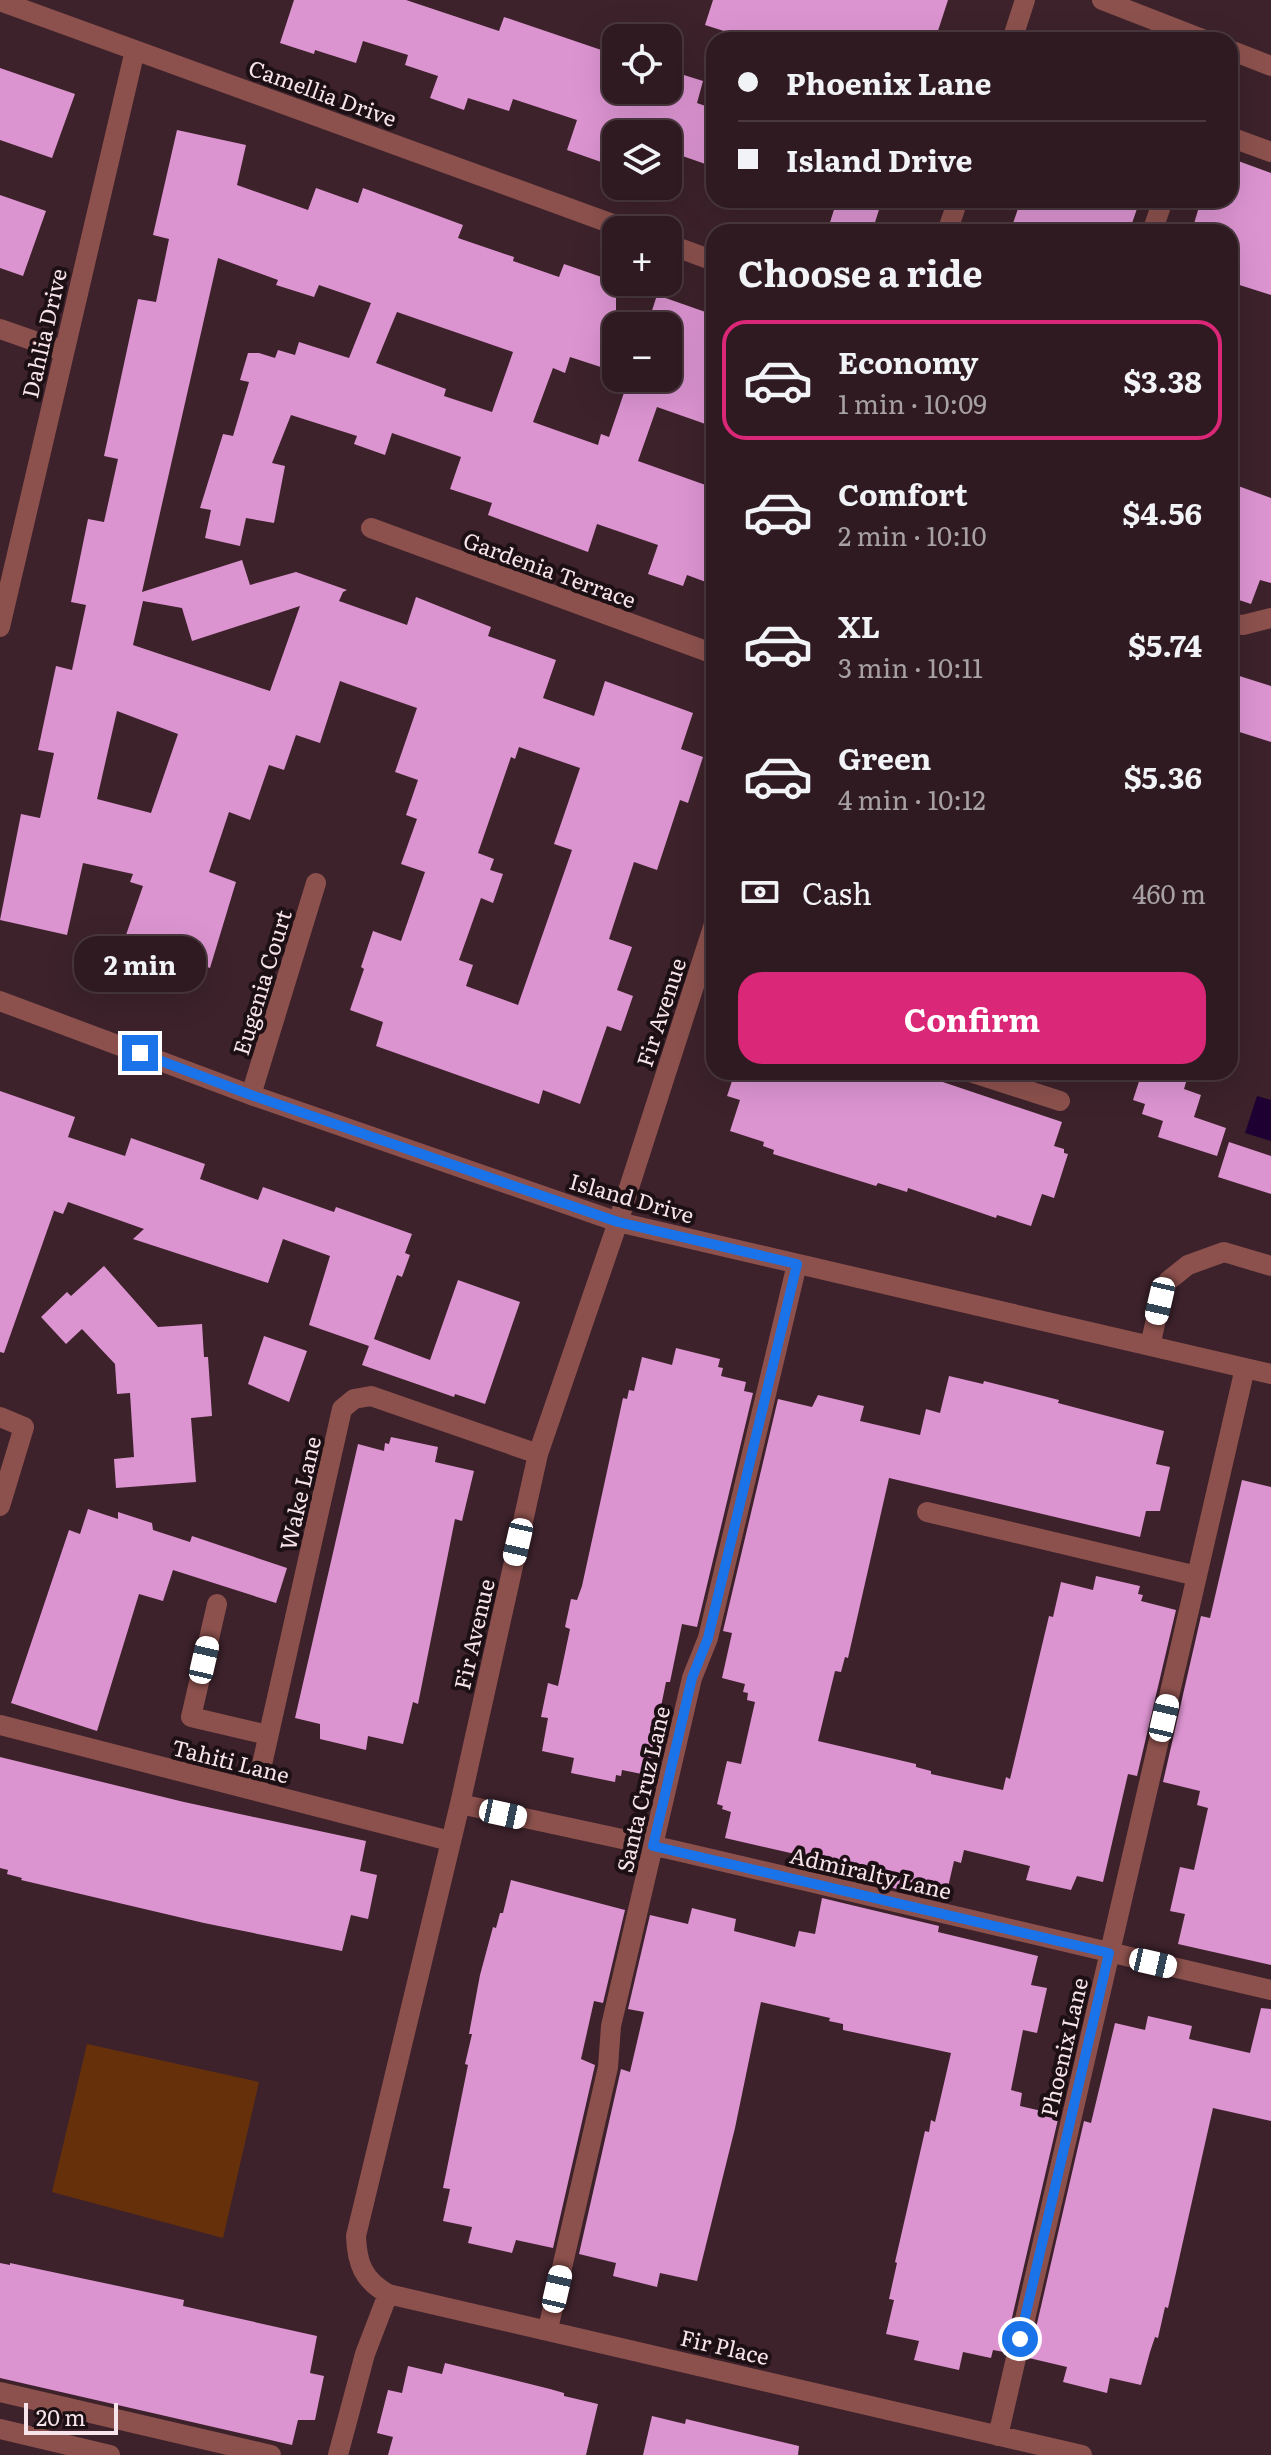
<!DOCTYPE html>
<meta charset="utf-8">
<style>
:root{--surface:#2e1a20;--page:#362329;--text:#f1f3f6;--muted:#a7a1a5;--line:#49383e;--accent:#db2777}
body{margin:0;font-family:Literata,serif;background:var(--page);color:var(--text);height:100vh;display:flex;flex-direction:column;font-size:30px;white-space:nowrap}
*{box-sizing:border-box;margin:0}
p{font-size:26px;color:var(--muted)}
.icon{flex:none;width:44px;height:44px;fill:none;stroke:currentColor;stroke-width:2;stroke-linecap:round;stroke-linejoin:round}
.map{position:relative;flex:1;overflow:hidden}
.sheet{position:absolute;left:706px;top:224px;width:532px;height:856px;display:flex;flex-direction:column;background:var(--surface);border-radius:24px;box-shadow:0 8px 32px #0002,0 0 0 2px var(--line)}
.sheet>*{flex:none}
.banner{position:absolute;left:706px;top:32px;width:532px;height:176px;border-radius:24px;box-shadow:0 8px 32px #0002,0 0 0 2px var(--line);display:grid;align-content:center;height:176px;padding:0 32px;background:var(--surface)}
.buttons{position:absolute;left:602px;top:24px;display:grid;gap:16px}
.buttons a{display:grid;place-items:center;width:80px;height:80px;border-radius:16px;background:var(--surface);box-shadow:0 8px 32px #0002,0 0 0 2px var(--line);font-size:40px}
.scale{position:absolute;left:24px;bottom:20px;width:94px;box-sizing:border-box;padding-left:8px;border:4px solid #f7e4ea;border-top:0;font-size:22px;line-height:28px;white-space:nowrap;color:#f7e4ea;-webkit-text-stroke:6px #1c1014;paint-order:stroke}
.end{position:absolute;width:36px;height:36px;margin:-18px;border:10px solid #1a73e8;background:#fff;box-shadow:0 0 0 4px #fff}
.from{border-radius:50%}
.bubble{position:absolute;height:56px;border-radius:24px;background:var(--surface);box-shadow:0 8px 32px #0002,0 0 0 2px var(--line);font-size:26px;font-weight:700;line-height:56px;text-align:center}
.car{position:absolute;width:24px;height:48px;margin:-24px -12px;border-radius:10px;box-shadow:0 0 6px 2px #0007;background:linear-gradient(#fff 24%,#345 0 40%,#fff 0 76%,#345 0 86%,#fff 0)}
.banner b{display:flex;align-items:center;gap:28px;height:76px;font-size:30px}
.banner b+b{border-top:2px solid var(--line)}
.banner i{width:20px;height:20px;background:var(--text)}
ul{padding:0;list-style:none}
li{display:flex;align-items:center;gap:24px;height:120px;margin:0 16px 12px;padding:0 16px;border:4px solid transparent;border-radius:24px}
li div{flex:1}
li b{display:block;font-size:30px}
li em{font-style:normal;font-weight:700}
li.on{border-color:var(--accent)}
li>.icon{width:72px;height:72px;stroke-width:1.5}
h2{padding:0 32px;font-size:36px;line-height:96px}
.pay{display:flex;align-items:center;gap:20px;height:88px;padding:0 32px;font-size:30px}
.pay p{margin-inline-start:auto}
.action{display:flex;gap:16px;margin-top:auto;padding:16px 32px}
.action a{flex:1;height:92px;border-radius:24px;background:var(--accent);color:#fff;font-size:32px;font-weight:700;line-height:92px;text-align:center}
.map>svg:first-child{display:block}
.green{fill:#66310a}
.water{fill:#1e0132}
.building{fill:#dc94d1;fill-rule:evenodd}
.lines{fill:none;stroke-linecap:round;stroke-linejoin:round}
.minor{stroke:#8c514d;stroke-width:20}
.route{stroke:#1a73e8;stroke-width:10}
.labels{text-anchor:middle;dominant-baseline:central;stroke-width:8;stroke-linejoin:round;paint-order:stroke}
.street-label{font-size:22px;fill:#f7e4ea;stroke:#1c1014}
</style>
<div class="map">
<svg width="1271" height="2455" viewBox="0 0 1271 2455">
<rect width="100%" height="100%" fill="#3d222b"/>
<!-- green -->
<path class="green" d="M87,2044l172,38 -36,156 -171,-46z"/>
<!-- water -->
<path class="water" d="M1257,1096l14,4v41l-26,-8z"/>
<!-- building -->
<path class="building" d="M294,0h112l93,31 5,-14 112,38v35h52v-20l35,11 -6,22 17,6v58l-46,-16v-17h-52v17l-11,-4 -4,15 -34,-12 10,-30 -64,-21 -4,12 -41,-13 -4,12 -34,-12 8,-22 -33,-11 3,-10 -45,-14 -7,22 -41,-13 -1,4 -34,-11z
M713,0h235l-13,40h-183l-47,-15z
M0,68l75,26 -23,64 -52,-18z
M177,130l69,15 -9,40 71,25 8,-22 42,15 5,-15 100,37 -5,13 56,19 -1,4 46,16 5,-13 52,18v90l-46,-15 -5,16 -12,-5 -20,54 65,23 3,-11 8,3 20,-59h39v-52h-21l10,-31 57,20v112l-57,-20 -19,54 76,27v97l-27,-10 -4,11 -35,-12 10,-29 -61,-21 -9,28 -100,-37 4,-12 -42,-14 11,-32 -69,-24 -7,22 -31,-11 3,-8 -66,-21 -19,48 13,3 -11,57 -28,-5 -6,28 -35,-8 6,-28 -11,-2 23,-74 10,2 16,-54 -9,-2 8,-27h11l16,5 3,-8 17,5 4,-13 50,16 22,-55 -52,-18 -5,12 -38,-12 2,-5 -60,-22 -76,334 100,-32 8,25 46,-13 51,18 -4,2 -4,9 68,24 9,-28 75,30 -3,9 68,24 -13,38 51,18 11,-35 88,32 -12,36 22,8 -15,46 -8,-3 -23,70 -23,-8 -25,77 23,8 -15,43 16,6 -12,35 -14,-5 -27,78 -37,-14 -4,14 -163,-58 7,-24 -33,-12 14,-41 -3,-2 12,-36 28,10 24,-69 -24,-8 16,-45 -11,-4 12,-35 -23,-8 22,-64 -69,-24 -8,-3 -20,62 -24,-8 -12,35 -15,-5 -19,55 -21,-8 -20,60 27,10 -26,86 -36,-13 -6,17 -49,-17 24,-69 -13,-4 3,-8 -50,-11 -16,72 -67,-15 21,-106 19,4 14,-65 -16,-3 18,-84 16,4 14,-65 -15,-3 17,-83 16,3 14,-63 -14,-3 34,-157 18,3 13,-63 -16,-4zM397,312l116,40 -21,60 -48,-16 2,-7 -70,-26zM143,601l39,7 10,33 108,-35 -30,85 -137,-46zM117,711l61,23 -27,79 -54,-14zM519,747l61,21 -26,76 18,6 -54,155 -52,-19 7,-21 -14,-5 22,-62 12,5 10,-29 -13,-4 4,-11 -16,-6 33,-96 4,2z
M1230,158l41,15v122l-41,-13v-50h-22l-15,-5 8,-27h29z
M0,195l46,16 -23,65 -23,-8z
M837,200h45l-10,32h-45z
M1021,200h119l-11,32h-119z
M1230,483l41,15v85l-11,-3 -9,24 -21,-7z
M1230,673l41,13v56l-41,-13z
M735,1072h178l149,50 -8,24 10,3v4l4,1 -14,44 -12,-4 -11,32 -34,-11 -1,3 -88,-30 -1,4 -29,-9 -2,3 -103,-32 1,-4 -11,-4 1,-4 -34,-11 10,-31 -13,-4z
M1142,1072h47l-5,17 17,6 -7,22 32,11 -9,28 -59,-19 5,-16 -21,-7 3,-10 -12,-4z
M0,1091l75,26 -7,20 57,19 6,-18 74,26 -5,15 58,21 5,-13 71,25 2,-5 76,27 -7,19 5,2 -8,22 -5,-2 -23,64 56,21 28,-80 62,22 -35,102 -30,-10 -1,3 -92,-32 7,-19 -60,-21 21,-69 -47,-17 -15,44 -135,-44 11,-10 -76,-27 -5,12 -11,-4 2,1 -50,142 -4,-1z
M1229,1142l42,14v38l-53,-17z
M104,1266l54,61 44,-3 2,33h4l4,59 -21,2 5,64 -80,6 -2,-29 20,-2 -4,-64 -13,1 -2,-30 -33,-35 -16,15 -25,-27 26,-25 4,4z
M264,1336l43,15 -18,51 -41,-18z
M676,1348l44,11 -2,8 5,1 -2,8 25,6 -2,9 9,2 -56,234 -15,-3 -12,58h-4l-19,93 -25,-5 -1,6 -5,-1 -1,7 -44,-9 3,-15 -32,-7 6,-33 -7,-1 7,-34 10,3 12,-57 -5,-2 6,-28 6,1 5,-14 41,-188 4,1 2,-9 5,1 8,-34 30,8z
M949,1376l34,8 1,-3 75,19 -1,3 106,28 -8,33 14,3 -10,44h-14l-6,26 -251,-59 -41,180 -3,-1 -4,15 -6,-1 -17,70 98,23v3l15,4v3l72,16 3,-13 4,2 39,-163 4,1 8,-35 32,8 3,-14 44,10 -2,8 5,1 -2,6 35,9 -39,166 -9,-2 -25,108 -26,-6 -6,14 -45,-10 4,-14 -66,-16 -3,13 -7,-2 -9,39 -117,-27 2,-11 -105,-24 6,-26 -9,-3 1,-3 -6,-2 10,-43 14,3 14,-62 -8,-2 1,-7 -5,-1 2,-8 -23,-6 10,-45 -9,-2 55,-232 34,8 6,-12 46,11 -4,15 60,14 6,-26 14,4z
M391,1437l47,10 -3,15 39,9 -12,50 -7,-2 -37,185 -5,-2 -10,42 -35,-8 -2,14 -46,-11v-15l-25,-6 63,-274 26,7 1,-8 4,1z
M1242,1480l29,7v478l-93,-21 7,-30 -15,-3 10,-44 14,3 14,-62 -11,-3 3,-14 -37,-9 38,-166 9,2z
M88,1509l30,10v-7l34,11 1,7 37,12 2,-6 95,32 -11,35 -103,-33 -10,31 -24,-7 -42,137 -86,-28 58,-173 11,4z
M0,1757l184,45 182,39 -6,30 17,4 -9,44 -17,-4 -9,36 -138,-28 -183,-43 1,-2 -15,-4 1,-4 -8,-2z
M511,1880l114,30 -22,93 -9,-2 -13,58 14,6 -42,183 -37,-8 -4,13 -44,-10 4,-16 -29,-6 7,-32 -7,-1 25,-123 -3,-1 7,-30h-3l11,-59 13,-48 3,1 4,-15h3z
M822,1898l117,28 -1,6 100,24 -7,29 16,3 -10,45 -14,-3 -12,60 11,3 -2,13 39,9 -55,237 -11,-2 -2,8 -28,-6 -4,18 -45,-10 5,-19 -33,-7 8,-34 -5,-1 8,-36 -2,-1 30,-131 4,1 2,-12 4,2 16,-69 -108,-23v-6l-14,-3 1,-3 -69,-16 -26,126 -38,153 -37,-8 -3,14 -44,-11 3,-13 -37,-9 42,-185 9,3 14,-60 -16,-3 22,-94 38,9 4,-16 44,11 -2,12 61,16 4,-16 16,3z
M1261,2008l10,1v112l-58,-13 -45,200 -3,-1 -7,31 -3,-1 -5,15 -9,33 -31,-7 -3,15 -44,-11 4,-15 -38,-9 55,-237 7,2 24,-100 30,7 3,-14 44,10 -3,13 61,14z
M0,2263l10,2v-2l174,37 -1,6 134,30 -7,37 14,3 -9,44h-17l-6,25 -292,-67z
M445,2363l105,26 14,4v3l34,8 -12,51h-198l5,-18 -16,-4 11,-43 14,3 6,-27 34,8z
M652,2416l33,8 1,-5 113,27 -1,9h-155z"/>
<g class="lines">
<!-- minor -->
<path class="minor" d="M1102,0l103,40
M0,1l629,229
M1012,40l13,-40
M1230,50l41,16
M1230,137l41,15
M947,232l11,-32
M1152,232l11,-32
M668,244l46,17
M0,329l63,22
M371,528l343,126
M1230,624l13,1 28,-7
M0,627l135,-577
M714,924l-96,298 -80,232 -78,350 -104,432c1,27 7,44 32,58l694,161
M0,1001l251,94 367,127 653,152
M970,1072l90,29
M251,1095l65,-212
M1150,1346l12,-53 6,-12 20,-16 36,-13 47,14
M0,1417l24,10 -24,79
M927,1512l270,64
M217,1604l-26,113 77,18
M0,1725l450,116
M256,1791l86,-382 12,-10 17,-3 167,58
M460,1804l213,46 598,140
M548,2329l60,-262 3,-41 81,-348 16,-40 89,-374
M0,2392l271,63
M0,2429l110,26
M998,2436l247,-1068
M338,2455l27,-101 23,-60"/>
</g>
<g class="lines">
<!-- route -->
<path class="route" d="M140,1053l111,42 367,127 179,42 -89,374 -16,40 -39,168 456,107 -89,386"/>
</g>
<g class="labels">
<!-- street labels -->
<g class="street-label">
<text transform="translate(323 92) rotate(20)">Camellia Drive</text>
<text transform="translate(43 333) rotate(-77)">Dahlia Drive</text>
<text transform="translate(550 569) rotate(20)">Gardenia Terrace</text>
<text transform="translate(261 982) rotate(-73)">Eugenia Court</text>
<text transform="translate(660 1012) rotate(-72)">Fir Avenue</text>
<text transform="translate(632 1197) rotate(16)">Island Drive</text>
<text transform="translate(299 1493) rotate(-77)">Wake Lane</text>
<text transform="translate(473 1634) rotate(-77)">Fir Avenue</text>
<text transform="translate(231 1760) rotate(14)">Tahiti Lane</text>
<text transform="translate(642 1789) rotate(-77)">Santa Cruz Lane</text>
<text transform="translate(871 1872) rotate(13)">Admiralty Lane</text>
<text transform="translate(1063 2047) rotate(-77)">Phoenix Lane</text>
<text transform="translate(725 2346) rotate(13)">Fir Place</text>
</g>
</g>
</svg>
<div class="buttons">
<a><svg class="icon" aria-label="locate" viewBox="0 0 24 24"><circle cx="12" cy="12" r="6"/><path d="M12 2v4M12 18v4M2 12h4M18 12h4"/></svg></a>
<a><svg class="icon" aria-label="layers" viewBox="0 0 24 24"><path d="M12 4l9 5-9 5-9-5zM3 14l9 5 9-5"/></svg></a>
<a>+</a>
<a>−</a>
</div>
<div class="scale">20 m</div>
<i class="end from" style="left:1020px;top:2339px"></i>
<i class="end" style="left:140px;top:1053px"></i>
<div class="bubble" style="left:74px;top:936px;width:132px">2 min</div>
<i class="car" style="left:1160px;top:1301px;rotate:193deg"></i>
<i class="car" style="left:518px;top:1542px;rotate:193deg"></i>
<i class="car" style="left:204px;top:1660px;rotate:13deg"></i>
<i class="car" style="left:1164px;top:1718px;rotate:13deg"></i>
<i class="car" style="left:503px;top:1814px;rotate:102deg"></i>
<i class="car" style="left:1153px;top:1963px;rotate:103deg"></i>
<i class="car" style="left:557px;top:2289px;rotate:13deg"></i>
<div class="banner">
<b><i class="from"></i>Phoenix Lane</b>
<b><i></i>Island Drive</b>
</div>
<section class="sheet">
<h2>Choose a ride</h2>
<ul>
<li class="on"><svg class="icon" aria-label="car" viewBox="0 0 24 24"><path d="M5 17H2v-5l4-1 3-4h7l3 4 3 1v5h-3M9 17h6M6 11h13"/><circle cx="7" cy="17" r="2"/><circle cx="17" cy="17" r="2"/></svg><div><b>Economy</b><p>1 min · 10:09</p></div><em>$3.38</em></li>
<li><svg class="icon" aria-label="car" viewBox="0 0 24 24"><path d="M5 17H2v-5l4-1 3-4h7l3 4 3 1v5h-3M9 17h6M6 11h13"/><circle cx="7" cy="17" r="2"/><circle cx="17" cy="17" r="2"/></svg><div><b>Comfort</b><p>2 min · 10:10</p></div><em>$4.56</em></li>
<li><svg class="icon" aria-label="car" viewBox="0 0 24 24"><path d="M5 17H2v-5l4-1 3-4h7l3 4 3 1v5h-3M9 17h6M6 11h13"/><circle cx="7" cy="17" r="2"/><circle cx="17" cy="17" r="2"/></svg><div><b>XL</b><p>3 min · 10:11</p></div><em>$5.74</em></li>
<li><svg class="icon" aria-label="car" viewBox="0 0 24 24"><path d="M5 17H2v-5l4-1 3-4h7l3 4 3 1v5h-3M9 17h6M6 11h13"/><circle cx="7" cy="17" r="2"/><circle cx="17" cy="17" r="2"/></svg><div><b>Green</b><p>4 min · 10:12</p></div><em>$5.36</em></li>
</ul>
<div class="pay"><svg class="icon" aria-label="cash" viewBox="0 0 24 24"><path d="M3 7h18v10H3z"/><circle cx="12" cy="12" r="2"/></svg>Cash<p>460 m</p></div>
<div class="action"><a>Confirm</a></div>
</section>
</div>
